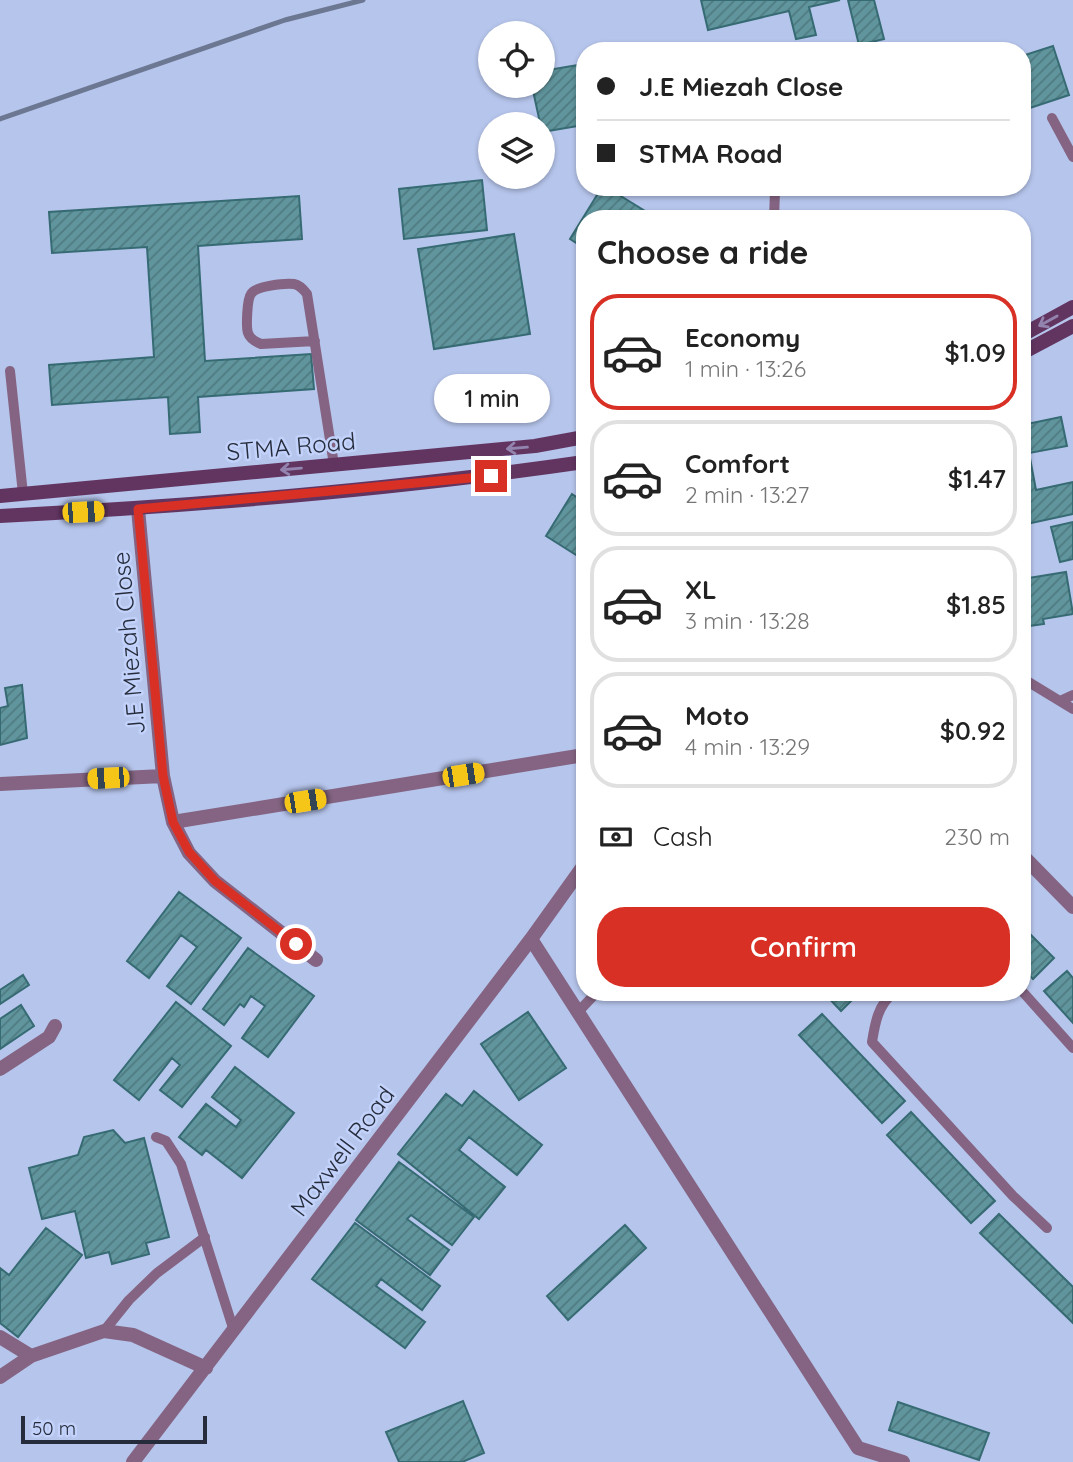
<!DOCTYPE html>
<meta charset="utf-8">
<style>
:root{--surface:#fff;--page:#f2f2f2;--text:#222;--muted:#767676;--line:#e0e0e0;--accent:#d93025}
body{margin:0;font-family:Quicksand,sans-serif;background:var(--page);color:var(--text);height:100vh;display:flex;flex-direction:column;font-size:26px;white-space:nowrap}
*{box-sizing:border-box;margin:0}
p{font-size:23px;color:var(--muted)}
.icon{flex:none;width:38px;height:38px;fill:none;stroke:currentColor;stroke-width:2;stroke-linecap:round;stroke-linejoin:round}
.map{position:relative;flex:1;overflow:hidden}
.details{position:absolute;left:576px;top:210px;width:455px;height:791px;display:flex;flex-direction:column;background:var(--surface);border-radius:28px;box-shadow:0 2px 5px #0004}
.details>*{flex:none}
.banner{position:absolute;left:576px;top:42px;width:455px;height:154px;border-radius:28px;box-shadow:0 2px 5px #0004;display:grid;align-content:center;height:154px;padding:0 21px;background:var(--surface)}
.tools{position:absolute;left:478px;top:21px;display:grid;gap:14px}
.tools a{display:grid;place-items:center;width:77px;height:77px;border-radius:50%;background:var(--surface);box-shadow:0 2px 5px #0004;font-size:35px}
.scale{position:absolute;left:21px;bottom:18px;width:186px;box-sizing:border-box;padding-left:7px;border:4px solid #262c3b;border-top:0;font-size:19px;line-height:24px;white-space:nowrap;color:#262c3b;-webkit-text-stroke:5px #c2d2fa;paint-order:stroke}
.end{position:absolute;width:32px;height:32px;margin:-16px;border:9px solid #d93025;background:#fff;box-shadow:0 0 0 4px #fff}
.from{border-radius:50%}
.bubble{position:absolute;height:49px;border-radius:24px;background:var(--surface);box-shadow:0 2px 5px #0004;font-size:23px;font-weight:600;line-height:49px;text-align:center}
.car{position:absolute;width:21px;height:42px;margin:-21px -10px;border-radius:9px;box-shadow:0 0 5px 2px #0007;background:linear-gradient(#f5c518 24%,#345 0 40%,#f5c518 0 76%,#345 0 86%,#f5c518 0)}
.banner b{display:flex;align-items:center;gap:24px;height:66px;font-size:26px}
.banner b+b{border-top:2px solid var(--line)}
.banner i{width:18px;height:18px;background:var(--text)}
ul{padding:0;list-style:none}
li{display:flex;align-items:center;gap:21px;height:116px;margin:0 14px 10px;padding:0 7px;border:4px solid var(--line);border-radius:28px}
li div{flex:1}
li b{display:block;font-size:26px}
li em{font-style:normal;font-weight:600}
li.current{border-color:var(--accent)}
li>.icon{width:63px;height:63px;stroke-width:1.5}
h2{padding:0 21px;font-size:32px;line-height:84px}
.pay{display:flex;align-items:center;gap:18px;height:77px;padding:0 21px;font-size:26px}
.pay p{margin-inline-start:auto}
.cta{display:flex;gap:14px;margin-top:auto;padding:14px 21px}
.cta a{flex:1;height:80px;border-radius:28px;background:var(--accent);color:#fff;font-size:28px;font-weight:600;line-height:80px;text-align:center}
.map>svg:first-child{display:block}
.building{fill:url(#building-hatch);stroke:#366b73;stroke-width:2}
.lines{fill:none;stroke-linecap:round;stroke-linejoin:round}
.service{stroke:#846482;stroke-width:10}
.minor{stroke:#846482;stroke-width:14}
.tertiary{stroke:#846482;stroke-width:14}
.secondary{stroke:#623561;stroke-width:14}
.rail{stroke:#6c7792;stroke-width:5}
.oneway{stroke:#9284ae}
.route{stroke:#d93025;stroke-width:9}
.labels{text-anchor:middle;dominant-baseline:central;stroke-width:5;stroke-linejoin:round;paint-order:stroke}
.street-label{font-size:24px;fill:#262c3b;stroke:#c2d2fa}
</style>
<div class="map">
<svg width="1073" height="1462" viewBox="0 0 1073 1462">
<defs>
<pattern id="building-hatch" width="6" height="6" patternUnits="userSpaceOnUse" patternTransform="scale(1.75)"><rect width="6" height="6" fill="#60959d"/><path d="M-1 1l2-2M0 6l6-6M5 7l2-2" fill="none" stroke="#4f7a81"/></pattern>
</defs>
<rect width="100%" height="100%" fill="#b6c5ec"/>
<!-- building -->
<path class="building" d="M701,0h139l-31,7 7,28 -20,4 -7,-28 -81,19z
M848,0h26l10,39 -25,6z
M1053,46l16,49 -45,15 -2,-7v-47z
M584,64v61l-42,7 -10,-46h10v-15z
M482,180l5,50 -83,9 -5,-50z
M602,187h4l52,32h-74v29l-14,-9z
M299,196l3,43 -104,7 7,115 106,-7 3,35 -116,8 2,35 -30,2 -2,-37 -116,8 -3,-40 105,-8 -7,-110 -95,6 -3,-41z
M514,234l16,100 -96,15 -16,-100z
M1061,417l6,29 -38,7 7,37 37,-8v32l-51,11v-100z
M572,494l12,8v58l-38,-24z
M1073,522v37l-13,3 -9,-35z
M1066,572l7,42 -30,5 1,5 -22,3v-48z
M22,685l5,53 -27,7v-37l8,-2 -3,-18z
M179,892l62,46 -50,66 -24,-18 30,-39 -16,-12 -32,43 -22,-17z
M1022,926l32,32 -21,21 -11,-11z
M248,948l66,48 -46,61 -26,-19 23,-32 -14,-10 -7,11 -4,-3 -16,21 -21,-16z
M1067,971l6,7v45l-29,-32z
M23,975l6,10 -29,19v-14z
M823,992h37l-19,19z
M176,1002l55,44 -49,61 -22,-17 20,-25 -8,-7 -33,42 -25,-20z
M21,1005l13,21 -34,23v-30z
M528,1012l38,56 -47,32 -38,-56z
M822,1014l83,87 -23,22 -83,-88z
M235,1067l59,46 -52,65 -36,-28 -4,5 -23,-18 27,-33 30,23 5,-7 -29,-23z
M474,1091l68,54 -25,30 -48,-38 -10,13 46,37 -26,32 -81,-65 48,-60 16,12z
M911,1112l84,89 -24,22 -84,-88z
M113,1130l12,13 19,-5 25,99 -23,6 3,11 -37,10 -3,-12 -23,6 -11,-47 -33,8 -13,-51 49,-13 6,-18z
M399,1162l75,55 -22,28 -41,-30 -4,4 42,31 -19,25 -74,-55z
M999,1214l74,73v36l-93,-90z
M355,1223l85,63 -18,24 -41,-31 -5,7 49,36 -20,26 -93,-69z
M625,1225l21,23 -78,72 -21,-24z
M46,1228l36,27 -64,82 -18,-14v-55l9,7z
M463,1401l21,52 -22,9h-63l-13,-30z
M898,1402l91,31 -10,27 -90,-30z"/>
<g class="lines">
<!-- service -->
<path class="service" d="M1052,118l21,39
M774,219l1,-28 4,-4
M315,341l-54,3c-5,-2 -11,-5 -13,-11 -2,-6 -1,-34 3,-39 4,-8 34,-11 43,-10 6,1 10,6 13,10l27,171
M10,371l13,123
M1022,678l51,31
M1060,701l13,-6
M1022,991l51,57
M894,992c-16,13 -19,31 -22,50l141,154 34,32
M578,1012l19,-20
M156,1137l10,4 15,23 53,167
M104,1331l25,-31 28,-27 48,-36"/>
<!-- minor -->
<path class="minor" d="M138,509l25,267 10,46 16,31 26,28 101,79
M0,784l163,-8
M173,822l411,-67
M531,939l327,509 45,14
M0,1069l49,-32 6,-11
M0,1337l31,19
M0,1377l31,-21 73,-25 29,4 73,33
M133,1462l398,-523 53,-74"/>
<!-- tertiary -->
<path class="tertiary" d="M1022,855l51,52"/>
<!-- secondary -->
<path class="secondary" d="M1022,335l51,-28
M1022,353l51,-27
M0,496l535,-50 49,-9
M0,516c196,-10 391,-26 584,-54"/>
<!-- rail -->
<path class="rail" d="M0,119l285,-99 78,-20"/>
</g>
<!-- one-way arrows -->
<defs><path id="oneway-shaft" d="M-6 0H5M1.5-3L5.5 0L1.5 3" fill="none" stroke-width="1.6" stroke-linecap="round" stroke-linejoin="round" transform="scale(1.75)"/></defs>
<g class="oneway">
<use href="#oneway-shaft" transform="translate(1048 321) rotate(151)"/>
<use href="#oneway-shaft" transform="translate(517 448) rotate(175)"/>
<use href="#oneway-shaft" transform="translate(291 469) rotate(175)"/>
</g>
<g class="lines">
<!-- route -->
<path class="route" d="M296,944l-81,-63 -26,-29 -16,-30 -10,-46 -25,-267 353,-33"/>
</g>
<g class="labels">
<!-- street labels -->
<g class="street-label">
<text transform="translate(291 446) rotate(-5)">STMA Road</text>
<text transform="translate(128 643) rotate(-95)">J.E Miezah Close</text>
<text transform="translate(342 1151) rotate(-53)">Maxwell Road</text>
</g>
</g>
</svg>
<div class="tools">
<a><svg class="icon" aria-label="locate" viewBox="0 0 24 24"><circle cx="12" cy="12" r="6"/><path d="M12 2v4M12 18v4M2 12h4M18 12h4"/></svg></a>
<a><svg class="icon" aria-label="layers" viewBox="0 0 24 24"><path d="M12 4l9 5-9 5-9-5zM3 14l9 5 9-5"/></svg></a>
</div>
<div class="scale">50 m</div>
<i class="end from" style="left:296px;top:944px"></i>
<i class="end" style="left:491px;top:476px"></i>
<div class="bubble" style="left:434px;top:374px;width:116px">1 min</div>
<i class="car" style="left:83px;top:512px;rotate:87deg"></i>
<i class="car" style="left:463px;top:775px;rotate:81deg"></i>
<i class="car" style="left:108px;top:778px;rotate:267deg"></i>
<i class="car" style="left:305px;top:801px;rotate:81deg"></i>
<div class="banner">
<b><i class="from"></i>J.E Miezah Close</b>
<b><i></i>STMA Road</b>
</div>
<section class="details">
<h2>Choose a ride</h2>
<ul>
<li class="current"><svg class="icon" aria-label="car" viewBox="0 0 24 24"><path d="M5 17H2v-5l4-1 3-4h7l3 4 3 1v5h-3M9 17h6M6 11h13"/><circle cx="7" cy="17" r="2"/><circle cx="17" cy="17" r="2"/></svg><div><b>Economy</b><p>1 min · 13:26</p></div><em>$1.09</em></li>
<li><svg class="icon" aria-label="car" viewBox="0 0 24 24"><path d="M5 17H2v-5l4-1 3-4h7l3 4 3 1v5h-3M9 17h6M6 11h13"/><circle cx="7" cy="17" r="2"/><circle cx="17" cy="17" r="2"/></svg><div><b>Comfort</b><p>2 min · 13:27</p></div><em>$1.47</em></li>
<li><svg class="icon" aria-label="car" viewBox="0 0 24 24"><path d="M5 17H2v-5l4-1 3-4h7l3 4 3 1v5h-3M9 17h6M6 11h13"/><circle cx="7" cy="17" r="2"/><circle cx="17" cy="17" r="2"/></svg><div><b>XL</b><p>3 min · 13:28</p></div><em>$1.85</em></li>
<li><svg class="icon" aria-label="car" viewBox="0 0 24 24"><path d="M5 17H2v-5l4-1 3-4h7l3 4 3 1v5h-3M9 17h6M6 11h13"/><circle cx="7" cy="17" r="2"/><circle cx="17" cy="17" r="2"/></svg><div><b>Moto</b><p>4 min · 13:29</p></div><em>$0.92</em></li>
</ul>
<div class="pay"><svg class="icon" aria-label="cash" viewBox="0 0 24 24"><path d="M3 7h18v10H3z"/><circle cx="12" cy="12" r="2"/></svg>Cash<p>230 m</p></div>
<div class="cta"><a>Confirm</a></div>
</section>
</div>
